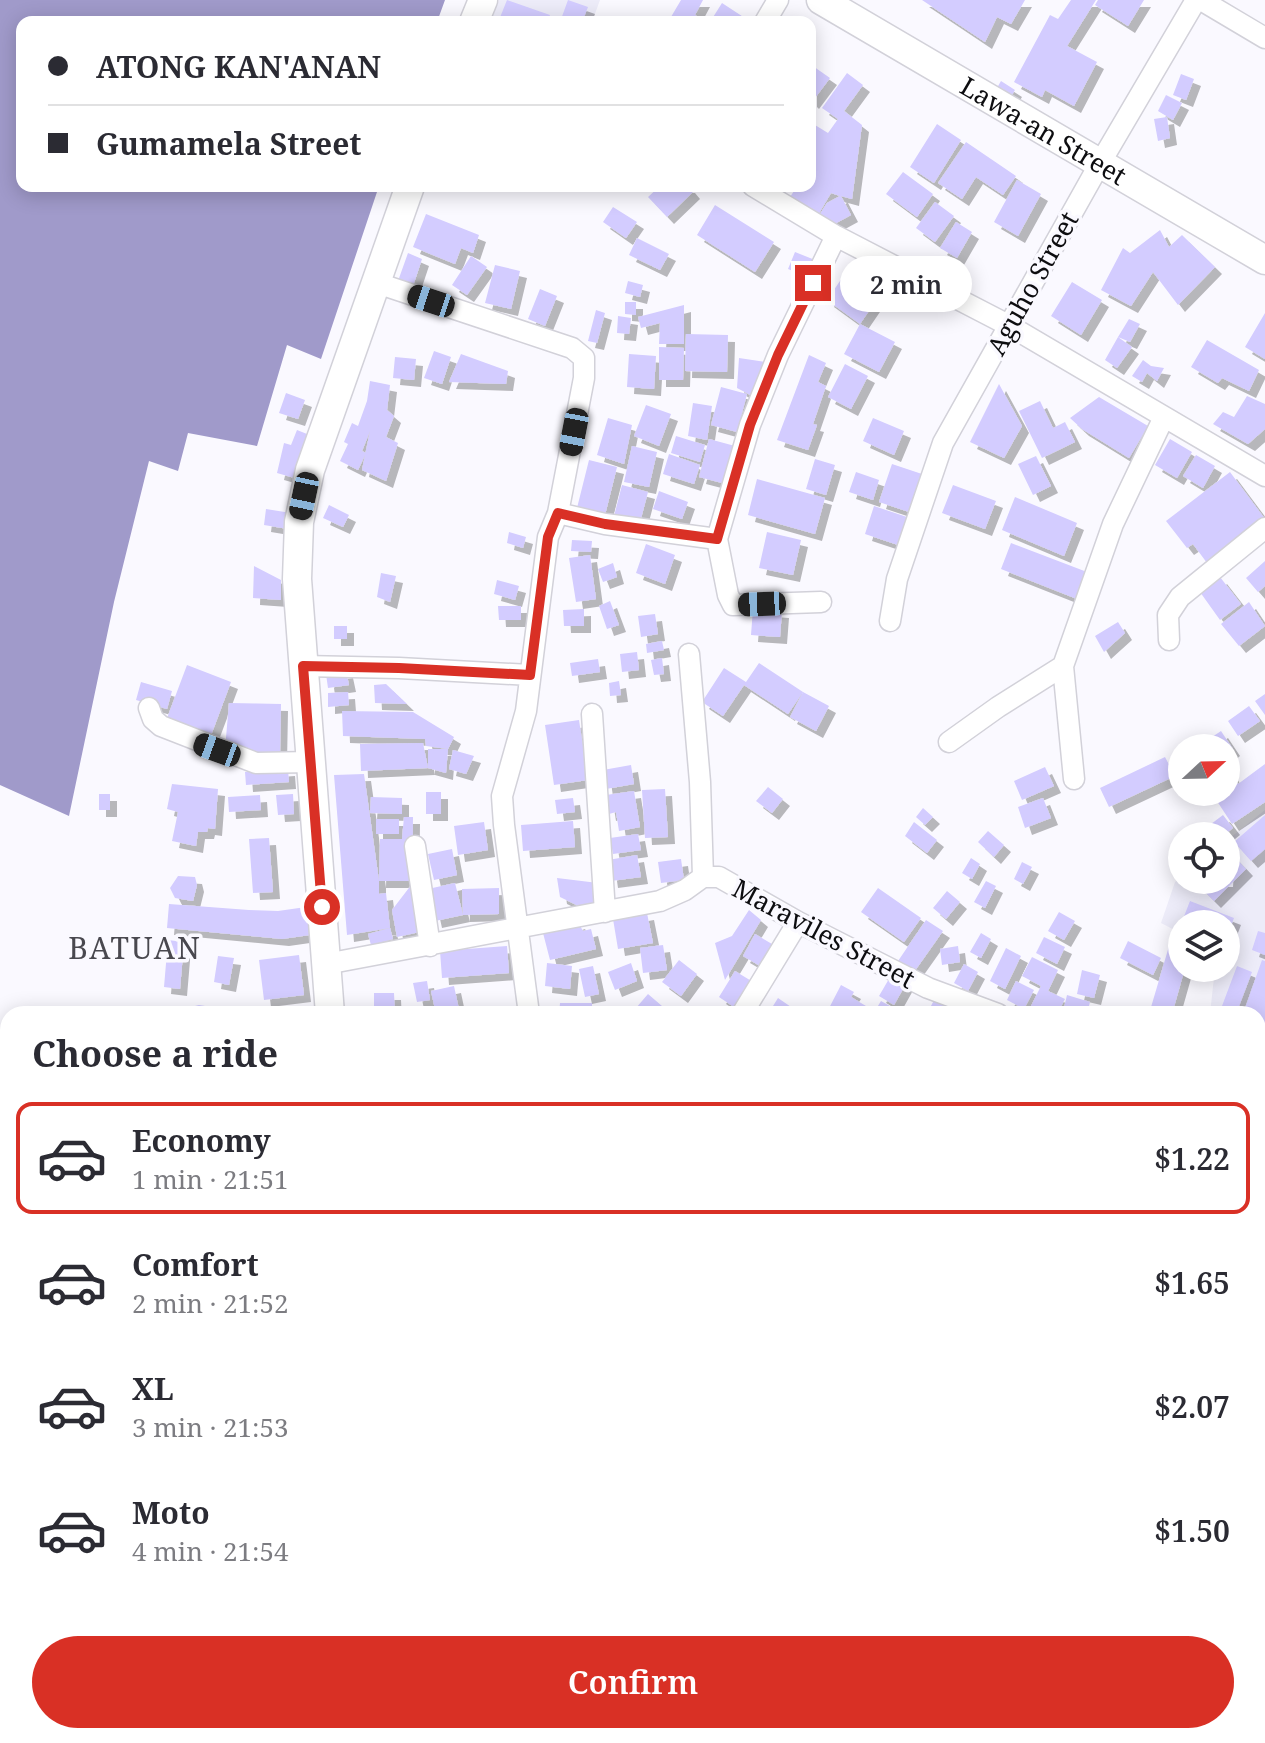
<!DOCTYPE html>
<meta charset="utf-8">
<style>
:root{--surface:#fff;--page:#f7f7f7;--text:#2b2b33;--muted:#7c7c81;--line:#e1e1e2;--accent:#d93025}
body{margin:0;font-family:"Noto Serif",serif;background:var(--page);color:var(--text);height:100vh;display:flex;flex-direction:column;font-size:30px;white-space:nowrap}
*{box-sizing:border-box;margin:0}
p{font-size:26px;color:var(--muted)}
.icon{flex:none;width:44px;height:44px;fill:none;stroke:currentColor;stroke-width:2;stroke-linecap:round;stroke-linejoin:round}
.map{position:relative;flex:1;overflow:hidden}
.drawer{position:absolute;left:0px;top:1006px;width:1266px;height:738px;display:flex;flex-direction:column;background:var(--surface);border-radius:24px 24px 0 0;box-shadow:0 4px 20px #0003}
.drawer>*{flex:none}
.guide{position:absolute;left:16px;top:16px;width:800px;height:176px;border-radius:16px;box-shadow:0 4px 20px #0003;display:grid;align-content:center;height:176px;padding:0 32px;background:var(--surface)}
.needle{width:52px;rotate:68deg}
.tools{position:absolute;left:1168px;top:734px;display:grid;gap:16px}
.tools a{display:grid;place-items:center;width:72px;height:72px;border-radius:50%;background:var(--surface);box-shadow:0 4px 20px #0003;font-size:40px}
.end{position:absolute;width:36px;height:36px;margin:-18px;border:10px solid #d93025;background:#fff;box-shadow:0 0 0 4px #fff}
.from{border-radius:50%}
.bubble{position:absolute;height:56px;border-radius:28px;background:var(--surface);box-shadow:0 4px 20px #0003;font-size:26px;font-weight:600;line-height:56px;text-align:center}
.car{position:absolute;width:24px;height:48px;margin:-24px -12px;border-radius:10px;box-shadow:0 0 6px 2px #0007;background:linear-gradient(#222 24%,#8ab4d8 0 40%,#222 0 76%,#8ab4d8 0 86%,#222 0)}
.guide b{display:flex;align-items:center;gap:28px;height:76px;font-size:30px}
.guide b+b{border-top:2px solid var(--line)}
.guide i{width:20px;height:20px;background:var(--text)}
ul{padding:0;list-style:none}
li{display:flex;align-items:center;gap:24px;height:112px;margin:0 16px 12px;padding:0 16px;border:4px solid transparent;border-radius:16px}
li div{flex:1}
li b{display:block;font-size:30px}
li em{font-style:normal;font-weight:600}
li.active{border-color:var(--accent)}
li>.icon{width:72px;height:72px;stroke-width:1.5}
h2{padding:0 32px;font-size:36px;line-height:96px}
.cta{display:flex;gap:16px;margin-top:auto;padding:16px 32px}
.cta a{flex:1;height:92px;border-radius:48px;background:var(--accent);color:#fff;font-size:32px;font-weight:600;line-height:92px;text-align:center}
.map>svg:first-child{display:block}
.built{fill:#edecf9}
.water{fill:#a09aca}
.building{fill:#d3ccff;filter:url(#shadow)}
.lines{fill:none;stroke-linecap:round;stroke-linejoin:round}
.street-casing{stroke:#d2d1d9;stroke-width:23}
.secondary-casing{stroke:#d2d1d9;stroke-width:31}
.street{stroke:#fff;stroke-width:20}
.secondary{stroke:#fff;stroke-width:28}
.route{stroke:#d93025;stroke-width:10}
.labels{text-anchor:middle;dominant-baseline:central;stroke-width:7;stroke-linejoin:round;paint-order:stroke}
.street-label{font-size:26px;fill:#0d0d10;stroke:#faf9ff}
.quarter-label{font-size:30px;letter-spacing:2px;fill:#49484f;stroke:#faf9ff}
</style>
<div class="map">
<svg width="1265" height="1743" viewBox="0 0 1265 1743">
<defs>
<filter id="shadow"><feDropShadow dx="7" dy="7" stdDeviation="0" flood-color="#0004"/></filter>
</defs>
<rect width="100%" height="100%" fill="#faf9ff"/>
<!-- built -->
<path class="built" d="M499,0h101l-8,22h-102z
M1265,810v514l-7,-3v-307h-48l5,-46h11v-44h-44v10l-21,-11 14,-41 7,-5v3h44v-39z
M3,1219h5v114h-8z"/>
<!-- water -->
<path class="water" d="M0,0h445l-8,22h-415v164h357l-58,173 -34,-14 -30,101 -69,-13 -10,38 -29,-10 -35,141 -45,214 -69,-31z
M0,1595l8,2v118l-8,-1z
M1258,1621l7,1v98h-7z
M104,1736h618l-28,7h-557z"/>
<!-- building -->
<path class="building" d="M507,0l43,15 -3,7 -48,-2z
M568,0l20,7 -6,15h-22z
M681,0h22l-8,15 11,7h-38z
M922,0h103l-14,24 -14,-7 -12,25z
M1071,0h25l-29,46 30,16 -23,44 -29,-16 -3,7 -28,-15 36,-67 8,4z
M1098,0h46l-16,26 -33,-21z
M722,3l29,19h-41z
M810,64l20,14 -18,24 -2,-2z
M847,73l16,12 -19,26 18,14 -10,74 -11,-3 10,19 -22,12 -9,-13 7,-11 13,-7 -9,-3 -16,27 -28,-18 10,-16h13v-51l5,-10 13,8 10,-14 -16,-11z
M1181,74l13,5 -8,21 -13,-5z
M1001,81l14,9 -10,16 -14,-8z
M1166,95l16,8 -9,17 -15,-9z
M1167,117l3,21 -12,3 -4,-22z
M937,124l24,16 -27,43 -24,-16z
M966,142l50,34 -13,19 -27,-18 -14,22 -24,-16z
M903,172l30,22 -16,23 -31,-23z
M1017,180l24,14 -23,42 -24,-14z
M660,186h28l5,6 -26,25 -19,-20z
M935,202l19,14 -19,26 -19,-14z
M715,205l59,37 -19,30 -58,-37z
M613,207l24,15 -11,16 -23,-16z
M426,214l53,21 -6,18 -12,-5 -6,16 -42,-17z
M956,222l16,10 -15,26 -17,-10z
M1160,230l9,17 13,-12 33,32 -37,38 -25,-33 -22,34 -30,-16 22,-42 7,5z
M637,238l32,16 -9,16 -31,-15z
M795,252l20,8 -7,17 -20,-8z
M408,253l14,6 -9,27 -15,-5z
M471,256l16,11 -20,28 -15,-10z
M495,265l25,6 -9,38 -26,-6z
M842,278l33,24 -15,22 -33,-24z
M628,281l15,4 -3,12 -15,-4z
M1072,282l30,18 -21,35 -30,-19z
M540,289l17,7 -12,30 -17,-7z
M625,302h11v13l-11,-1z
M684,305v39h-25l1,-21 -19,5 -3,-11z
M596,310l9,3 -8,30 -9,-2z
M1265,313v46l-20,-12z
M618,316l13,2 -2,16 -12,-1z
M1129,319l11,5 -10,18 -12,-5 14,10 -15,21 -12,-8 13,-23z
M860,324l35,18 -16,30 -35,-18z
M686,334l42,1 -1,37 -42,-1z
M1207,340l52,30 -10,21 -27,-13 -4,5 -27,-16z
M659,347l25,1 -1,32h-24z
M434,351l17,6 -9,27 -18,-6z
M461,354l47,17 -2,13 -57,-2z
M629,354l27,2 -2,33 -27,-2z
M809,355l17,8 -8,19 8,4 -13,38 4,1 -9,25 -31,-10z
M395,357l21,2 -2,21 -21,-2z
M739,358l34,5 -15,36 -21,-11z
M1143,360l8,6 13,2 -7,13 -10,-8 -5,9 -10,-6z
M845,364l23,12 -17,33 -23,-12z
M370,381l20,4 -3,25 7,6 -8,21 12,6 -12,38 -24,-11 8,-39 -8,20 4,2 -8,17 -18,-9 8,-17 -4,-2 8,-19 6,3 9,-25z
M999,384l23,42 -18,32 -34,-16z
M721,387l26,7 -10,38 -26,-7z
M286,393l19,7 -7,19 -19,-6z
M1247,396l18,8v25l-17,15 -35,-20 10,-12 11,5z
M1099,397l49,29 -19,32 -47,-29 -12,-11z
M1040,401l13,27 12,-6 10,20 -33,16 -23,-47z
M693,403l19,3 -5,34 -19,-4z
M646,405l25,9 -12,32 -25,-10z
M608,418l24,7 -8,39 -27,-9z
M873,418l31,13 -10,24 -31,-14z
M297,430l15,6 -14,43 -21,-6 7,-30 7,2z
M676,436l29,9 -5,17 -29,-9z
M709,439l26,7 -9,38 -27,-7z
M1170,439l22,13 -15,26 -22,-13z
M632,446l25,6 -8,35 -25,-5z
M669,454l31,11 -6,19 -31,-10z
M1196,455l19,11 -12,22 -20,-12z
M1036,456l15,30 -18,9 -15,-31z
M815,459l20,6 -9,30 -20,-6z
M589,460l28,7 -13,52 -28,-7z
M892,464l30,10 -13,38 -30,-10z
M856,472l23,8 -6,20 -24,-8z
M1230,472l35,47 -58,44 -14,-19 -6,4 -21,-27z
M757,479l68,19 -10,36 -67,-19z
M622,485l26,7 -9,34 -26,-6z
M953,485l43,16 -11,28 -43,-16z
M659,491l29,11 -6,17 -29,-10z
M1015,497l62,26 -13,33 -62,-26z
M329,505l20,10 -6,12 -20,-9z
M874,506l33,11 -9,28 -33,-11z
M266,509l25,4 -3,16 -24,-4z
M509,532l17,5 -3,11 -16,-5z
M767,532l34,8 -8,35 -34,-7z
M572,540l20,1 -1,11 -20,-1z
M1011,543l76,29 -10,27 -76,-30z
M646,544l29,11 -10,29 -29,-11z
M590,555l6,44 -20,3 -7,-44z
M1265,561v25l-7,6 -12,-14z
M613,563l4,14 -14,5 -5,-13z
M254,566l27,14v20l-28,-2z
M381,573l15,3 -6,26 -13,-5z
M1220,577l21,27 -21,16 -20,-28z
M497,580l22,6 -4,14 -21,-6z
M610,601l9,24 -12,4 -8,-23z
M1249,602l16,24 -26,20 -18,-22z
M498,606h23v14h-22z
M584,609v17h-20l-1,-16z
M753,609l29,2 -2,26 -29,-2z
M655,614l3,20 -17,3 -3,-21z
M1118,622l7,11 -21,19 -9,-16z
M334,626h13v13h-13z
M662,641l2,9 -17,3 -1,-9z
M637,652l2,18 -17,2 -2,-18z
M662,658l2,16 -10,1 -3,-15z
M598,659l2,13 -28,4 -2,-13z
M759,663l44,29 26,14 -13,25 -26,-14 13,-25 -15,22 -44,-29 -21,31 -21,-14 22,-34 22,14z
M187,665l44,17 -21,56 -44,-17z
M346,671l3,14 -21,3 -2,-14z
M619,681l2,14 -11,1 -1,-13z
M141,682l31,9 -5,18 -31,-9z
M386,684l21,20 -32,-1 -1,-18z
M348,692l1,13 -21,2v-14z
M1265,694v21l-10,-14z
M229,703l52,1 -1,51 -55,-6z
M1249,706l11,15 -22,15 -10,-15z
M342,711l71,1 41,25 -6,12 -22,-3 -1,-7 -82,-3z
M579,720l9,60 -34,5 -9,-60z
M1221,731l12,18 -7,6v-7h-22l5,-4 -3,-3z
M423,743l5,25 -67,3 -1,-27z
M428,749h20l-2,24 -18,-5z
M453,750l21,6 -8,18 -17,-5z
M1165,757l10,19 -66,31 -9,-19z
M1265,764v38l-33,22 -21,-32h15v-26l12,18z
M631,765l3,19 -28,5 -3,-19z
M1045,767l9,19 -32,14 -8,-19z
M288,769l1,13 -43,3 -1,-13z
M364,774l15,107 1,-42h22l2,-22h9l-1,64h-33v13l7,-1 4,35 -43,7 -13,-160z
M172,784l46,5 -3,40 -7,-1 -1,4h-9l-2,14 -24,-5 6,-29 -11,-3z
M768,787l15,12 -11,14 -16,-12z
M665,789l3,48 -23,1 -3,-48z
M634,791l6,36 -21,4 -3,-19 -7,2 -3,-19z
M426,792h15v22h-15z
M99,794h11v16h-11z
M293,794l1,20 -16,1 -2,-20z
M260,795l1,15 -32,2 -1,-15z
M371,797l31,1v16l-32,-1z
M573,798l2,14 -18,2 -2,-14z
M1043,798l8,20 -26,10 -7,-21z
M923,808l10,9 -8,8 -9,-8z
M1223,815l10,13 -10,8h-15l-5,-6z
M1265,815v34l-14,12 -17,-19z
M376,819h23v15h-23z
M573,821l2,26 -52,4 -2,-26z
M484,822l4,28 -30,5 -4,-29z
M914,822l23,18 -10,13 -22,-17z
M988,831l16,14 -10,12 -16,-15z
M638,834l3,16 -28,4 -3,-16z
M269,838l4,54 -20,1 -4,-54z
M452,849l5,26 -23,5 -6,-26z
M1228,850l18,19 -32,32 -19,-19 3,-2h28z
M637,855l4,22 -30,4 -3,-21z
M971,858l9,6 -8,15 -10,-6z
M681,859l3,21 -23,3 -3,-21z
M1022,862l10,5 -9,17 -9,-5z
M178,876l17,1 2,8 -4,16 -18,-3 -5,-10z
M557,878l41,5 -5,30 -33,-16z
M415,880l9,51 -27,6 -5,-27z
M986,881l10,5 -11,22 -11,-6z
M455,883l8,32 -28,6 -7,-32z
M499,888v26l-36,1 -1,-26z
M878,888l43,30 -17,24 -43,-30z
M947,891l13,11 -14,17 -13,-11z
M1190,901l44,17 -8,21v-15h-45z
M169,904l80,6 29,1 28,-4 4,28 -28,4 -115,-11z
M749,910l12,10 -36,60 -10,-37 17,-7z
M1059,912l16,9 -11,19 -16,-9z
M647,913l6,30 -35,6 -5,-30z
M926,920l17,11 -29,41 -16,-11z
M578,922l5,9 8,-2 5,20 -46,11 -7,-27z
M390,928l3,11 -22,6 -3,-11z
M1258,931l7,2v22l-13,-5z
M981,933l10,6 -10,19 -11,-6z
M755,934l17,10 -12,22 -17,-10z
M1172,936l10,3v29h3l-13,46h-23z
M1044,937l21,10 -8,17 -21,-11z
M168,940l16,2 -4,47 -16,-2z
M1128,941l33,17 -8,17 -33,-17z
M663,945l4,25 -24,3 -3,-25z
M507,946l2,27 -67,5 -2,-27z
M958,946l2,16 -18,3 -2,-16z
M1006,948l15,8 -16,33 -15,-8z
M299,955l5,40 -40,5 -5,-40z
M218,956l16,2 -5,27 -15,-3z
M1032,957l26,13 -10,21 17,8 -8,15h-30l14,-28 -19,-10z
M679,960l18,14 -16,22 -19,-14z
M1262,960l3,1v64l-6,16 6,1v49l-7,-3v-74h-15z
M547,963l25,3 -2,23 -25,-3z
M631,963l6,18 -22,9 -7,-18z
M964,964l14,8 -10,19 -14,-8z
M593,966l6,28 -14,3 -6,-28z
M1237,966l15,6 -16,42h-17z
M1082,970l18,5 -6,23 -17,-4z
M735,971l18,11 -16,27 -18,-12z
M893,972l15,8 -14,25 -15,-9z
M427,981l3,19 -13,2 -4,-19z
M1016,981l18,9 -10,19 -17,-9z
M841,985l13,7 -3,5 20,12 -3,5h-37l-4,-2z
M454,986l6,28h-24l-5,-23z
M374,993h20l1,21h-21z
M648,994l21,18 -2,2h-24l-7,-6z
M1067,995l23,7 -3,12 -24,-2z
M778,998l16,11 -3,5h-23z
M934,1000l28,14h-35z
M881,1001l18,10 -2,3h-24z
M560,1003h32v11h-33z
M199,1005l43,7 -1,2h-78z
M430,1007l2,7h-30v-4z
M1258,1209l7,2v32l-7,-1z
M1258,1259l7,1v33l-7,-1z
M0,1314l8,1v13l-8,-1z
M0,1352h8v22h-8z
M0,1378h8v59h-8z
M0,1445l8,1 -1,28h-7z"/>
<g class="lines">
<defs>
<path id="street" d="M1201,0l64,38
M765,22l13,-22
M753,186l83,50 172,89 257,151
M374,282l198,66 12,10v20l-26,135 -10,24 -22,174 -24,85 2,29 25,189
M558,513l47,11 112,15 33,-114 28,-70 58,-119
M717,539l11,56 5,10 88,-3
M890,621l7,-42 46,-136 156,-278 97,-165
M1169,640l-1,-25 12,-18 85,-69
M689,654l11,128 3,95
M303,666l96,2 131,7
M1063,666l11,113
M149,708l4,11 8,7 95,37 55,-1
M592,714l13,198
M949,742l49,-35 65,-41 50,-142 51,-107
M415,846l15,100
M326,964l334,-63 25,-11 18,-13h16l79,45 130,66 70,26
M742,1014l56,-92
M0,1077h8
M0,1502l8,-1
M0,1518l8,2
M20,1743l1,-7"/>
<g id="secondary">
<path id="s1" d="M821,0l444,260"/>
<path d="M474,22l9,-22"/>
<path d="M330,1014l-33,-435 2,-57 11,-52 100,-284"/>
<path d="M1258,1544l7,-4"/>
<path d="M397,1736l1,7"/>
<path d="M1227,1743l1,-7"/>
</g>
</defs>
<!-- street casing -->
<use href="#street" class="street-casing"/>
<!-- secondary casing -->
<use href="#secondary" class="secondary-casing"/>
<!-- street -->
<use href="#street" class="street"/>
<!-- secondary -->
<use href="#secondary" class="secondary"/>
</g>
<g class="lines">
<!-- route -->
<path class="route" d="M322,907l-19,-241 96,2 131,7 18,-138 10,-24 47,11 112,15 33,-114 28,-70 35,-72"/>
</g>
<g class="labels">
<!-- street labels -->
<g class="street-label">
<text stroke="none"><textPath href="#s1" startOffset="258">Lawa-an Street</textPath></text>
<text transform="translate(1032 283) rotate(-61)">Aguho Street</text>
<text transform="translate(824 933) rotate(28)">Maraviles Street</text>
</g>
<!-- quarter labels -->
<g class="quarter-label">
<text x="135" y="947">BATUAN</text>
</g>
</g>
</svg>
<div class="tools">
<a><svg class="needle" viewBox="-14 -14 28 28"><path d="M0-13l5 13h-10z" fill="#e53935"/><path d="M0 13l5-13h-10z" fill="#7c7c81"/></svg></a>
<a><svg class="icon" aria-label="locate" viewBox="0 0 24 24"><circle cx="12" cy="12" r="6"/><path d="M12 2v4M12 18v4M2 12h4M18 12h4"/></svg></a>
<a><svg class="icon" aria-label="layers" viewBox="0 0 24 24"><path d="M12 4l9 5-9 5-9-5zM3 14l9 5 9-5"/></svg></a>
</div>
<i class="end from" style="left:322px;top:907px"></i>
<i class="end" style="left:813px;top:283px"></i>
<div class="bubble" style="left:840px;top:256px;width:132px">2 min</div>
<i class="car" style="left:431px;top:301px;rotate:288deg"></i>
<i class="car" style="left:574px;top:432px;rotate:191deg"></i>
<i class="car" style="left:304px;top:496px;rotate:192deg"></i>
<i class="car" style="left:762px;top:604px;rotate:268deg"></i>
<i class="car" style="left:217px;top:750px;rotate:290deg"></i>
<div class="guide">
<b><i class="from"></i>ATONG KAN'ANAN</b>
<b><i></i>Gumamela Street</b>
</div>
<section class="drawer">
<h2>Choose a ride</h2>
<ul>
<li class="active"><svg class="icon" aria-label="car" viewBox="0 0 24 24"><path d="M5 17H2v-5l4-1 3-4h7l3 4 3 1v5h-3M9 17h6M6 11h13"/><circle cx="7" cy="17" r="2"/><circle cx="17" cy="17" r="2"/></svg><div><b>Economy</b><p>1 min · 21:51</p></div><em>$1.22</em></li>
<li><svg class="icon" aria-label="car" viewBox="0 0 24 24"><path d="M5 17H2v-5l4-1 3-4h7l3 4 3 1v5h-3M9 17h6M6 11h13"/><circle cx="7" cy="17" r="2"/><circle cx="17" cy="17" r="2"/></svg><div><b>Comfort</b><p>2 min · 21:52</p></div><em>$1.65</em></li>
<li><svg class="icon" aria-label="car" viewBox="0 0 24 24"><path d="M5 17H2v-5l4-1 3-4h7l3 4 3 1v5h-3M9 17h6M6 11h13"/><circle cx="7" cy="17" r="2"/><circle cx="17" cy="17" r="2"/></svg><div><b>XL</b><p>3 min · 21:53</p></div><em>$2.07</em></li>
<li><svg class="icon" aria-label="car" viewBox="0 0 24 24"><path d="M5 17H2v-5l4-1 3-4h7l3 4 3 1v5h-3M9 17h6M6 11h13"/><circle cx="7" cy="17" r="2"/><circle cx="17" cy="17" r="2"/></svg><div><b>Moto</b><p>4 min · 21:54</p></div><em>$1.50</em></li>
</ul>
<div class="cta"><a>Confirm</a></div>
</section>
</div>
